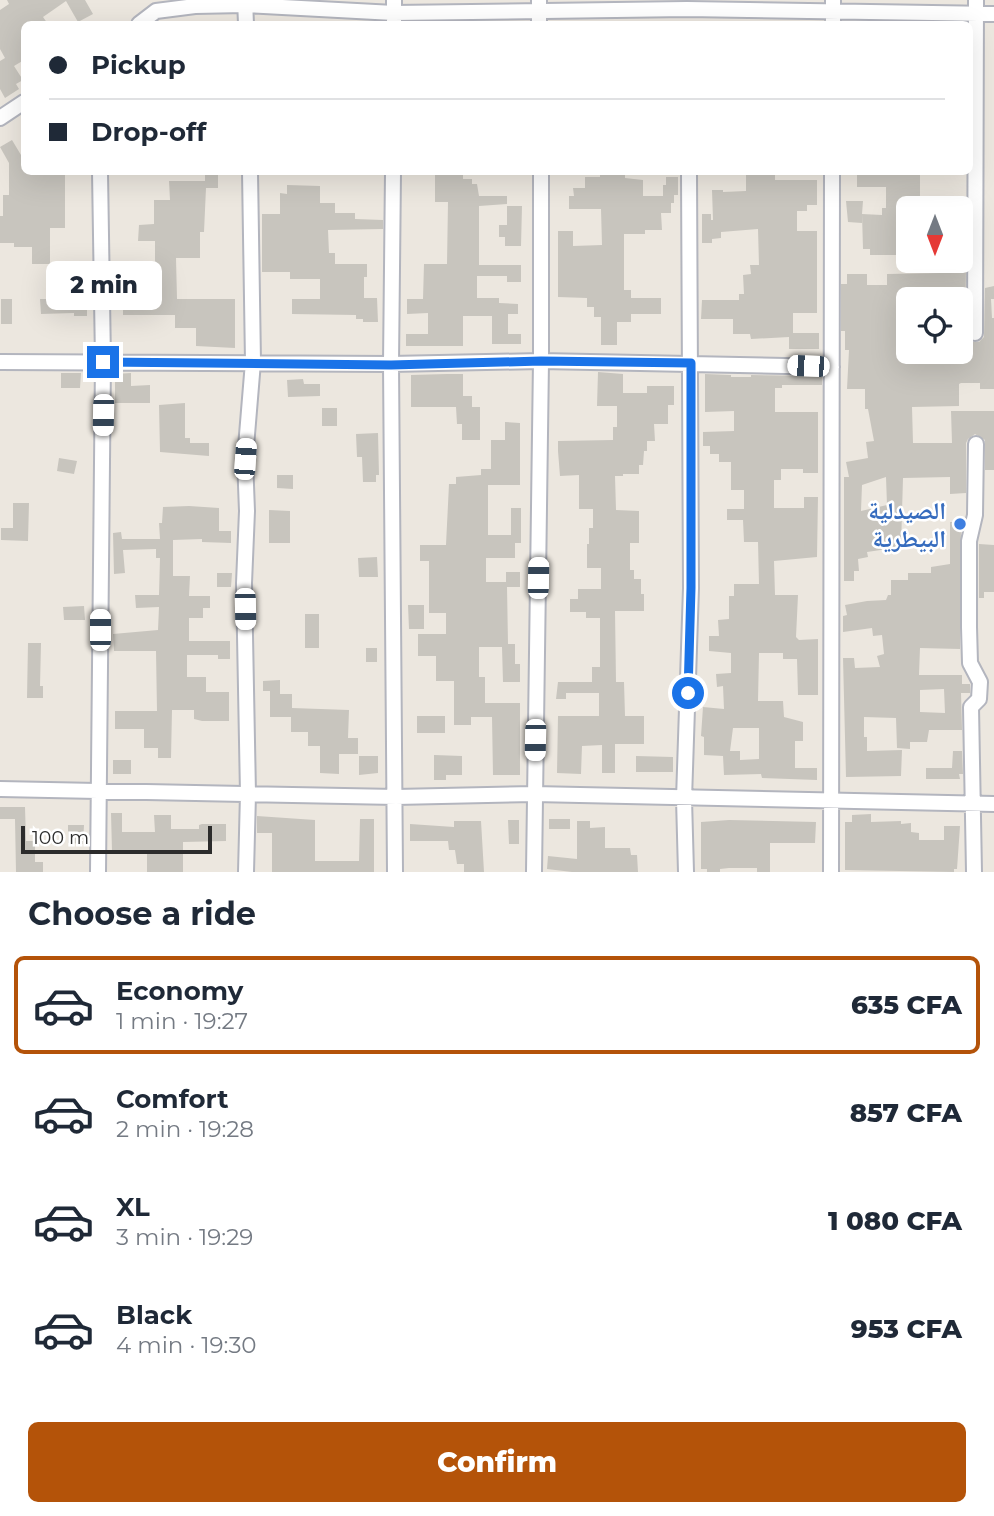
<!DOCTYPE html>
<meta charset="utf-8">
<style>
:root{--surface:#fff;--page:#f2f2f3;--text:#1f2937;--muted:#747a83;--line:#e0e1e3;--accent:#b45309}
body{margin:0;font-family:Montserrat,"Noto Naskh Arabic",sans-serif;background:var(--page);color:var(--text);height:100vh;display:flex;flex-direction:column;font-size:26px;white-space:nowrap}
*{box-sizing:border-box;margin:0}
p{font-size:23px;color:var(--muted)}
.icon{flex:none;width:38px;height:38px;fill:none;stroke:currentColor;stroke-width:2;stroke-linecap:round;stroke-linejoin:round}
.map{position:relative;height:872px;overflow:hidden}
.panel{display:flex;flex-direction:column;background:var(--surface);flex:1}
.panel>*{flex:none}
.banner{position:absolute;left:21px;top:21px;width:952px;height:154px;border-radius:10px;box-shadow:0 7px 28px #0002;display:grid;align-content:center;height:154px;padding:0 28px;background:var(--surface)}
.needle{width:46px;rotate:180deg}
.tools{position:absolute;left:896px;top:196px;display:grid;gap:14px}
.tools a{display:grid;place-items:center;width:77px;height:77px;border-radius:10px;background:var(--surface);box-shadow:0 7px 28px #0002;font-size:35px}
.scale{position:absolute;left:21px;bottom:18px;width:191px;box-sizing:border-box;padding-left:7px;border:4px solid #2c2c2c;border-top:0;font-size:19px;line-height:24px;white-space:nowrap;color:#2c2c2c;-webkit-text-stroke:5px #fff;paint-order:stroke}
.end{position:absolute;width:32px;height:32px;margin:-16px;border:9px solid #1a73e8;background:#fff;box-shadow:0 0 0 4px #fff}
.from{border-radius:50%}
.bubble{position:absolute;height:49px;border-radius:10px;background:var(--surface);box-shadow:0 7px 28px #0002;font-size:23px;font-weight:800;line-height:49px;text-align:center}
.car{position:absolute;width:21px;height:42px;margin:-21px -10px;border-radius:9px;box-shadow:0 0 5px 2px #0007;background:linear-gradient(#fff 24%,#345 0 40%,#fff 0 76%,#345 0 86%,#fff 0)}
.banner b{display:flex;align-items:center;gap:24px;height:66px;font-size:26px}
.banner b+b{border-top:2px solid var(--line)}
.banner i{width:18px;height:18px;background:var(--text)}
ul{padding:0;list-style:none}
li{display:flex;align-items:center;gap:21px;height:98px;margin:0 14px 10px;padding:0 14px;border:4px solid transparent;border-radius:10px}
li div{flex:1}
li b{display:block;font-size:26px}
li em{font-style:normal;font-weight:800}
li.current{border-color:var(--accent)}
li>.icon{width:63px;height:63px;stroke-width:1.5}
h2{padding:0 28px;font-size:32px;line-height:84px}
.primary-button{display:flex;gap:14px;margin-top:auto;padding:14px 28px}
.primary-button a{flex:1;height:80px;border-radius:10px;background:var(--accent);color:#fff;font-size:28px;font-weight:800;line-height:80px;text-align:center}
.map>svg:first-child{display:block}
.building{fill:#c8c5be;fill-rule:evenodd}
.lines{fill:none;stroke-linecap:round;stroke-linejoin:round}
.minor-casing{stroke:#b3b5be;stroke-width:18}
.minor{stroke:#fff;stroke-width:14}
.route{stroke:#1a73e8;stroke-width:9}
.shop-dot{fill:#3f7fe0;stroke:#fff;stroke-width:2.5}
.labels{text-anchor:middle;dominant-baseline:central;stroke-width:5;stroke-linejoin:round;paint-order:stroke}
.shop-label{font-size:24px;font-weight:bold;fill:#366cbe;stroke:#fff;text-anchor:end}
</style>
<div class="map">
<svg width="994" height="872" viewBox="0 0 994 872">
<rect width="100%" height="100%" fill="#ece7df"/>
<!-- building -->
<path class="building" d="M7,0h78l8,14 -15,8 -12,-21 -23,16 5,7h-24v36l-10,6 9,14 -7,4 3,5 -14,9 -5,-9v-28l5,-3 -5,-9v-39l9,-6z
M12,140l12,20v12h41v56h-15v36h-18v-17h-18v-4h-14v-27h3v-21h6v-32l-9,-16z
M205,172h13v16h-12l-2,44h-4v26h-24l1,41h58v49l-39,-2v-18h-21v-13h-52v-24h9v-22h23v-28h-17l1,-16 15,-1v-24h16l-1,-19h36z
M435,172h28v7h9v5h5l2,12h28v8l-28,2v59h42v17h-14v-6h-30v22h22v5l19,1v10h-10v20h13v10h-29v-28h-29v30h-57v-12h22v-21l-21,1v-15h16l1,-35h23l1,-62h-13z
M600,172h25v6l18,2v16h20v-11h3v-8h12v18h-4v8h-3v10h-10l1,17h-17v4h-21v56h7v8h30v16h-30v8h-14v23h-16v-28h-7v-10h-7v-9l-29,-1v-66h15v15l29,-1 -1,-36h-32v-13h5l-1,-8h12v-11h15z
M746,172h29v8h42v25h-10v6h-10v20h20v82h-24v20h26v16h-30v-12l-38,2 -1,-5h-17v-15h-32l1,-19h37v-6h5l-1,-19 8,-1 -1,-9h9l-1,-36 -37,3v6l-9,1v4h-10v-29h9v6h2l-1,-30h11v2l23,-1z
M857,172h63v36h-12v47h-38v-6h-7l-1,-35v9l-14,-1 -2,-21h17l-1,13 20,1v-7h4v-21h-29z
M287,185l33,1v17h15v10h20v6l28,1v9l-55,1 1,23h6v11h32v13h-3v21h13l1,24h-15v-3h-7v-4l-64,-1v-15h28v-20h-30v-7h-28v-58h18v-21l7,1z
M507,206h15l-1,40h-16v-9h-6v-12h8z
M955,268h11l-1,65 6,9h8l5,-5 1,-49 9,-2v13h-3l1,19h2v71h-14v-6h-19l-2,1v22l-47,1 1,36h39l-1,-32h43v59h-9v-30l-10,-6 -7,5 -2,4v50l-16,1v-17l-47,1 -2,69 -34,5 1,5 -10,2 1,12h-5v10h-10v-104h5l-3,-15 22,-4 -2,-16 8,-1 -6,-32h-3v-20h-18l2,-39h-4v-19h-4v-47h6v-10h20v11h20v-11l54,-1v-2h14zM933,294h28v58h-53v-53h25zM886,477l1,28 -26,6 1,-26z
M1,299h11v25h-11z
M40,299h47v17h-13v-3l-33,1z
M598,372l25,2v19h24v-7h27v19h-6v19h-14l1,17h-8v10h-3l-1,14h-4v9h-16v2h-8l1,34 23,1v32h-9v27h4v9h7v15h3v17h-29l1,71h8l1,34h19v28h-29v29h-13v-28l-20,1 -1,28 -24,-1 1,-57h41v-23h-33v6h-10l2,-17h34v-15h8v-49h-14v-6h-16v-13h8v-10h23v-21h-14v-24h2v-16h4v-19h-14v-34l-19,1 -2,-25v-10l55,-1v-13h4v-21h-20z
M61,373h20l-1,15h-19z
M131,373v13l19,-1v18h-35v-29z
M447,374h16v22h9v11h8v33h-18v-16h-5l-1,-17h-45v-32z
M705,374l26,1v2h20v-2l71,1v9h-40v3h-7v24h43v61h-15v-4h-22v11h-7v28h30v-11h14l-1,60 -43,4 1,34h23l-2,42 3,3 19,-1v56h-20l-1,-36h-14v-6h-24l-1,48h25l1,16 19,5v19h-8v27h22v12l-55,-2 -1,-4 -37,1 -1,-19 -19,-1v-18l-3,-1 2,-29 21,2 -1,-23 -6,1 -1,-13 15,-1v-20l-22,-2v-15h10l-1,-16 11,-1v-23h5v-12h25l-1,-42h-14l-1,-22h-16v-11h17v-19h-13v-28h-12v-8h-9v-8h-7v-14l31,-1v-20l-29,1zM733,728h26v31l-19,1v-9h-10z
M303,379l1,5h16v12l-32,1 -1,-17z
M185,403v35h5v5h19v13l-49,-4 -1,-47z
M322,408h15v18h-15z
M505,422l15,1v62h-32v50h23v-27h10v35h-6v15h-29v24h20v-10h14v15h-13l1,57h7v20h5v18h-17l-1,-35h-23v30h6v26h35v72h-27l-1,-58h-21v8h-17v-44h-18v-25h-18v-22h28v-21h-17v-52h-9v-16h26l3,-61h7v-7l25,-2v-6h10v-29h14z
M378,433l1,42h-3v7h-13l-1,-25h-5l-1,-23z
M59,458l18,3 -3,13 -17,-3z
M277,475h16v14l-16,-1z
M13,503h16l-1,38 -27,-1v-12h12z
M189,506l30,2v23h12v12l-29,-1v-3l-29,1v36h17l-1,20h21v12h-7v10h-14v23h41v18h-12v-4h-31v22h19v15h23v29h-27l-8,-2v-9h-22l-1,48h-13v-10h-14v-19h-29v-18h42l-1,-60h-42l-1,-17 45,-4 1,-23 -23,1 -1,-13h24l1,-37h-4v-9l-33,1 2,23 -11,1 -1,-41 8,-1 1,7h38l-1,-16h3l1,-16z
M269,510l21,1v32h-21z
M950,522h11l-1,127 -40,-1 -1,27h43v9h8v9h-9l1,37h-33l-2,12h-17v7l-13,-1 -1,-30 -32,-1v20h3v14l35,-1 -1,26 -55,1 -3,-119h11l1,10 25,-1 -3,-11 7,-2 -2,-19 -9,1 -1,-8 -29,4v-16l4,-1 -2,-10 22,-4 19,-1 2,-5h3v-15h17v-7h23v-6l19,-3zM944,689l1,24 -25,-1v-22z
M979,544l15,1v47h-10v6h-5z
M377,557l1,20h-19l-1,-19z
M217,573h15l-1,14h-14z
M408,605h16v24h-15z
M84,606l1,14h-21l-1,-13z
M305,614h14v34h-14z
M28,643h13l-1,43h3v12h-16z
M366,648h11v14h-11z
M280,680v14h12v14l57,2 -1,28h10v16h-19v20l-19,-1v-27h-12v-14h-17v-15h-21v-26h-7v-10z
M417,716h28v17h-28z
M953,751h9l1,23h-4l1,5h-34v-11h26z
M434,755l28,1v19h-16v5h-12z
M359,756h19v17l-19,2z
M636,756l37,1v15h-37z
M113,760h18v14h-18z
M0,807h25l1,34h9v21h8v10h-27l-1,-53h-15z
M111,813h11v19h33l-1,-17h17v14h28v-4l3,-1h24v17l-43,1v30h-36v-21h-35z
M871,814v8l30,-1v3l10,-1v9l8,1v7h25v-14h16l-3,43h-3v3l-109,-2v-48h7v-7z
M257,816l58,4v41h44l1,-42h14v53h-102v-39h-15z
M549,819h21v10h-21z
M508,820h11v24h-10z
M729,820l87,2 -1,21h-45v29h-13v-4h-28l-9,1v3h-13v-3h-6v-47z
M454,821h27l3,51h-20v-8h-7l-2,-14h-6l-1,-9h-38v-17l44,3z
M577,821h13v7l15,-1v21h25l1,7h6l1,17h-66l-25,-3 1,-13 29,3z
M68,825h16l-1,19 -15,-1z"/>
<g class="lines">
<defs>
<path id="minor" d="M245,0l1,24
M539,0v24
M139,24l17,-13 39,-5 50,-1 149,8 293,-4 307,5
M394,24v-24
M833,24v-24
M0,118l24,-16
M393,172l-2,192 4,508
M975,333l1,-333
M0,362l391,2 150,-3 291,6
M0,789l396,8 138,-3 460,10
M98,872l5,-511 -3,-189
M246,872l2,-78 -4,-211 3,-72 -2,-52 8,-97 -3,-190
M534,872l7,-511v-189
M686,872l-2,-73 7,-211 -2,-416
M831,872l1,-700
M974,872l-3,-165 8,-8 1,-17 -10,-19 -1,-36v-86l6,-26 1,-71"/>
</defs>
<!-- minor casing -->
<use href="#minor" class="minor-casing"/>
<!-- minor -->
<use href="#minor" class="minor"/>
</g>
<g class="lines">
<!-- route -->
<path class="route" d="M103,362l288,3 150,-4 150,2v225l-3,105"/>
</g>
<!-- markers -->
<circle class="shop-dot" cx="960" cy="524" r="7"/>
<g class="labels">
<!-- shop labels -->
<g class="shop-label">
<text x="946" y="510">الصيدلية<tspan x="946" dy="28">البيطرية</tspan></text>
</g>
</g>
</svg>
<div class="tools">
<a><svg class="needle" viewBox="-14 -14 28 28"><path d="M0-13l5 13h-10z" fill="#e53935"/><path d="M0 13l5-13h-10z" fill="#747a83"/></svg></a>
<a><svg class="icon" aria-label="locate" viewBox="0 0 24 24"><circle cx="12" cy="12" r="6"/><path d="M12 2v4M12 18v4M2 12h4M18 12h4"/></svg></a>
</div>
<div class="scale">100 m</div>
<i class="end from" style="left:688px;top:693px"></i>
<i class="end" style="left:103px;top:362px"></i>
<div class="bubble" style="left:46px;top:261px;width:116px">2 min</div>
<i class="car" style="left:808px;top:366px;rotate:272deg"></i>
<i class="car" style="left:103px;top:415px;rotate:181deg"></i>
<i class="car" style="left:245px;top:459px;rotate:4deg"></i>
<i class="car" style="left:538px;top:578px;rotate:1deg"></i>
<i class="car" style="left:245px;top:609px;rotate:179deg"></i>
<i class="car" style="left:100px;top:630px;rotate:0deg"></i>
<i class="car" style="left:535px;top:740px;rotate:181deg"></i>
<div class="banner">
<b><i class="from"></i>Pickup</b>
<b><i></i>Drop-off</b>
</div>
</div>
<section class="panel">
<h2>Choose a ride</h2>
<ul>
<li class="current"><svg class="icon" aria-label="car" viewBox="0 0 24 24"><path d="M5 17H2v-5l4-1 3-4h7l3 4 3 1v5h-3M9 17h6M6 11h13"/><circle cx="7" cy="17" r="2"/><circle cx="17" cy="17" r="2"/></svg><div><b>Economy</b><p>1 min · 19:27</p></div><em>635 CFA</em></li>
<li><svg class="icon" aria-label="car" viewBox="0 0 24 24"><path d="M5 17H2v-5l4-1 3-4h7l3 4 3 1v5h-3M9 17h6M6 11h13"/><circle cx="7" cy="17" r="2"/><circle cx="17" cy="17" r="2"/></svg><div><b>Comfort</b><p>2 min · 19:28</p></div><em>857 CFA</em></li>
<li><svg class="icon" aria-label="car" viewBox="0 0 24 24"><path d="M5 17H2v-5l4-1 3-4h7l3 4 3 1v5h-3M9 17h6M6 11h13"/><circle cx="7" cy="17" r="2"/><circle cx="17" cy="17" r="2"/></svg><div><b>XL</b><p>3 min · 19:29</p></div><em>1 080 CFA</em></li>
<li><svg class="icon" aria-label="car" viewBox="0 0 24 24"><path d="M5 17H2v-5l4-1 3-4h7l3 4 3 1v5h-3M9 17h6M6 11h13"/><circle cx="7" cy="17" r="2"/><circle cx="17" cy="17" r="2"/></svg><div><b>Black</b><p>4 min · 19:30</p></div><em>953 CFA</em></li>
</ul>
<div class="primary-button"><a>Confirm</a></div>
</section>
